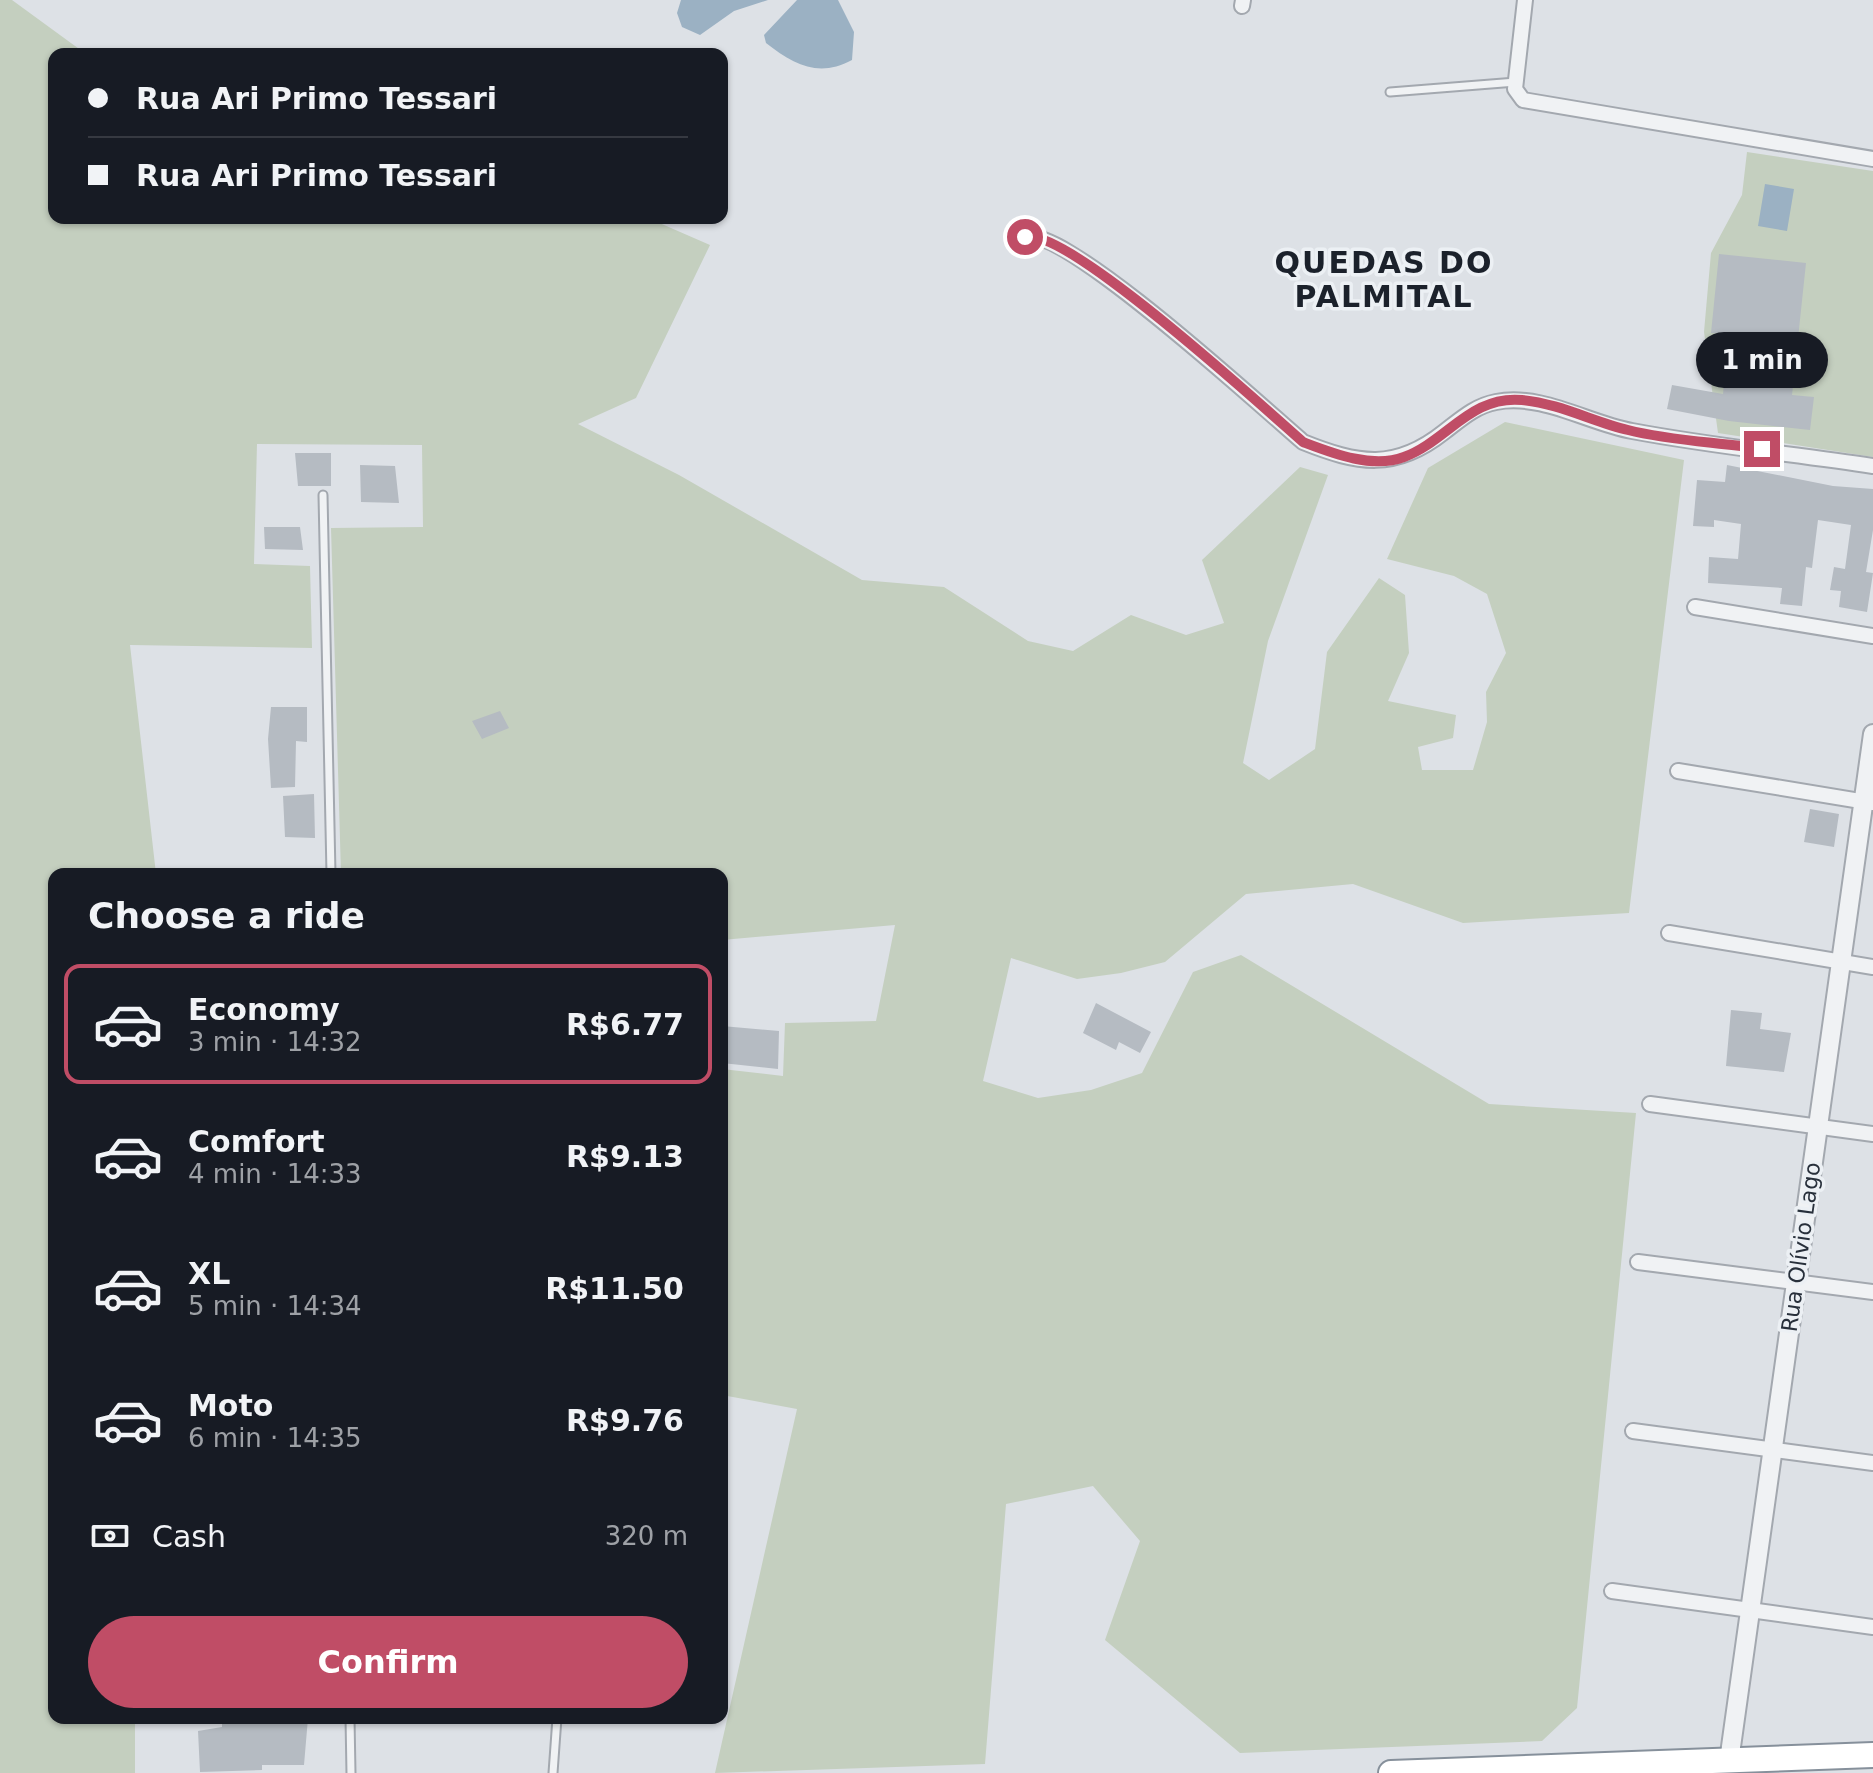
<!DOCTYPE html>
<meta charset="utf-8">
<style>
:root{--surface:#171b24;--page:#20242c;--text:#f1f3f6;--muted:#9ea1a6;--line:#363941;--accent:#c04d66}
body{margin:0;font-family:"DejaVu Sans",sans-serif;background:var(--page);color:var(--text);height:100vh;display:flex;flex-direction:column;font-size:30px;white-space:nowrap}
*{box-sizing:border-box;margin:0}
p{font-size:26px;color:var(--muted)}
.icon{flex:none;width:44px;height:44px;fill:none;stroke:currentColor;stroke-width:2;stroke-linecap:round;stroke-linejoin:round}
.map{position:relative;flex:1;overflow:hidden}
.panel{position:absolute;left:48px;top:868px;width:680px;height:856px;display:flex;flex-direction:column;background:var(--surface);border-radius:16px;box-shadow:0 2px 6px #0004}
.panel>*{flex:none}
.banner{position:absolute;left:48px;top:48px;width:680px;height:176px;border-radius:16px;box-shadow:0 2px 6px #0004;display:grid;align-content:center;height:176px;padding:0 40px;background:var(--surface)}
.end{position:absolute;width:36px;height:36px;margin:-18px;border:10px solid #c04d66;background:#fff;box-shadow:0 0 0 4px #fff}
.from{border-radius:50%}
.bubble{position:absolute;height:56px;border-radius:28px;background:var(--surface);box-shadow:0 2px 6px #0004;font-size:26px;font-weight:600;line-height:56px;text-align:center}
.banner b{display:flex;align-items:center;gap:28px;height:76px;font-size:30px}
.banner b+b{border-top:2px solid var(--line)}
.banner i{width:20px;height:20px;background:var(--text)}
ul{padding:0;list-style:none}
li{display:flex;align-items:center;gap:24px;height:120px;margin:0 16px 12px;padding:0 24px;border:4px solid transparent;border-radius:16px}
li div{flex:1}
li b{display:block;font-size:30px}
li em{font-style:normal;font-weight:600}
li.current{border-color:var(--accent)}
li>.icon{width:72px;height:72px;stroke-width:1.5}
h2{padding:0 40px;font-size:36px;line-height:96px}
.pay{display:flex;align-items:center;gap:20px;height:88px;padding:0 40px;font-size:30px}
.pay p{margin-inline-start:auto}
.action{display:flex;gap:16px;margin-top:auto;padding:16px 40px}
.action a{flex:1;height:92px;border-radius:48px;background:var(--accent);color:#fff;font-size:32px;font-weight:600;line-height:92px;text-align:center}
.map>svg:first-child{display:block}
.green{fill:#c4cfbf}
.water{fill:#9bb1c3}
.building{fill:#b5bbc2}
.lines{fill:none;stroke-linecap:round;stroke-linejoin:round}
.service-casing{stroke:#a3a8af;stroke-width:11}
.minor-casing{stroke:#a3a8af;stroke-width:18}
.tertiary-casing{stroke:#a3a8af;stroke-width:22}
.trunk-casing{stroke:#86909b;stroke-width:28}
.service{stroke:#f0f2f4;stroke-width:7}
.minor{stroke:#f0f2f4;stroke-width:14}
.tertiary{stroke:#f0f2f4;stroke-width:18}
.trunk{stroke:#fff;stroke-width:24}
.route{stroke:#c04d66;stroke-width:10}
.labels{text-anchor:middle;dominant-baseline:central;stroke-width:7;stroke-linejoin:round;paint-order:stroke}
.street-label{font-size:22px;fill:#28303b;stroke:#ecf0f4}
.district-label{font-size:30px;font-weight:bold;letter-spacing:2px;fill:#1b212b;stroke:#ecf0f4}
</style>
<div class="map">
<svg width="1873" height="1773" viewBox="0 0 1873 1773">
<rect width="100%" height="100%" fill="#dde1e6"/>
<!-- green -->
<path class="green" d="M0,0h12l74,54h-32v164h594l62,27 -74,153 -58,26 101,51 183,105 82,7 84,54 45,10 58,-36 55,20 38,-12 -22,-63 98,-93 28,8 -60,166 -25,122 26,17 46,-31 12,-97 52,-74 26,17 4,58 -21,48 68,14 -3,23 -35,9 4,23h51l14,-48 -1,-30 20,-39 -19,-59 -33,-18 -67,-17 41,-91 77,-46 179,38 -55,453 -166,10 -110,-39 -107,10 -81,68 -44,11 -44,6 -66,-21 -28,123 55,17 53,-8 51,-17 51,-101 48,-17 248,149 147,9 -59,595 -35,33 -302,12 -135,-113 35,-99 -47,-55 -87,18 -21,260 -270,9 82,-364 -75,-14v-326l61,7 2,-53 91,-2 19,-96 -173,15v-66h-381l-10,-346 92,-1 -1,-82 -165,-1 -3,120 56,2 2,82 -182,-3 26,229h-102v844h81v55h-135z
M1747,152l126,19v286l-155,-24 -14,-101 7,-79 31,-58z"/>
<!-- water -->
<path class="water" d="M681,0h87l-34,11 -34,24 -18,-8 -5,-14z
M797,0h41l16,32 -2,28c-33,18 -58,5 -86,-17l-2,-8z
M1765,184l29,5 -7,42 -29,-5z"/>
<!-- building -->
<path class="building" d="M1719,254l87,9 -14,132 22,2 -4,33 -81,-9 -62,-12 5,-24 51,9 6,-60 -18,-1z
M295,453h36v33h-33z
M360,465l35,1 4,37 -38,-1z
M1727,465l106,21 40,3v41l-7,42 7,1 -6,39 -28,-5 2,-16 -11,-1 4,-23 11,2 6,-44 -33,-5 -6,48 -6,-1 -4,39 -22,-2 2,-16 -74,-5 1,-26 29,2 3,-35 -27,-4v7l-21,-1 4,-46 28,2z
M264,527h36l3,23 -38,-1z
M271,707h36v35l-11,-1 -1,46 -24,1 -3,-49z
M500,711l9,17 -27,11 -10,-18z
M314,794l1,44 -30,-1 -2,-41z
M1810,809l29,5 -5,33 -30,-5z
M1096,1003l55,29 -11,21 -21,-11 -3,8 -33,-17z
M1731,1010l31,3 -2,16 31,4 -7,39 -58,-6z
M722,1026l57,5 -1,38 -56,-6z
M222,1718h86l-4,47h-42v5l-62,2 -2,-41 24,-4z"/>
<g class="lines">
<defs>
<path id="service" d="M1390,92l126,-10
M323,495l8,379
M350,1718l1,55
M553,1773l4,-55"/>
<path id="minor" d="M1525,0l-10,89 8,11 350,59
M1242,6l1,-6
M1025,237c41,-11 238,171 278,205 55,22 92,29 141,-10 17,-13 31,-26 52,-30 46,-9 92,21 136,29 79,15 161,23 241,35
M1695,607l178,29
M1678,771l195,32
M1669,933l204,34
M1650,1104l223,30
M1638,1262l235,30
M1633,1431l240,32
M1612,1591l261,36"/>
<path id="tertiary" d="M1729,1761l144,-1027"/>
<path id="trunk" d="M1391,1773l482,-18"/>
</defs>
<!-- service casing -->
<use href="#service" class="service-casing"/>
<!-- minor casing -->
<use href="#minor" class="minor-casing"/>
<!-- tertiary casing -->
<use href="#tertiary" class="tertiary-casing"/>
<!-- trunk casing -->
<use href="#trunk" class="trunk-casing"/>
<!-- service -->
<use href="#service" class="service"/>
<!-- minor -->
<use href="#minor" class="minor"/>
<!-- tertiary -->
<use href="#tertiary" class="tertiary"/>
<!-- trunk -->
<use href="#trunk" class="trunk"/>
</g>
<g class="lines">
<!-- route -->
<path class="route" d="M1025,237c41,-11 238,170 278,205 29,11 69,27 101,15 43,-16 67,-62 118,-57 36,3 72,22 106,30 43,11 90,12 134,19"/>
</g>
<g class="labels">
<!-- street labels -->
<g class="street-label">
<text transform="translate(1801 1247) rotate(-82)">Rua Olívio Lago</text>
</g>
<!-- district labels -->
<g class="district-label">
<text x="1384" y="262">QUEDAS DO<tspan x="1384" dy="34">PALMITAL</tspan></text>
</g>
</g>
</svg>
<i class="end from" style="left:1025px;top:237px"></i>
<i class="end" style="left:1762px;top:449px"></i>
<div class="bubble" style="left:1696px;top:332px;width:132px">1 min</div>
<div class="banner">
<b><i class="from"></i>Rua Ari Primo Tessari</b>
<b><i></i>Rua Ari Primo Tessari</b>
</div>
<section class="panel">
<h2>Choose a ride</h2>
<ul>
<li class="current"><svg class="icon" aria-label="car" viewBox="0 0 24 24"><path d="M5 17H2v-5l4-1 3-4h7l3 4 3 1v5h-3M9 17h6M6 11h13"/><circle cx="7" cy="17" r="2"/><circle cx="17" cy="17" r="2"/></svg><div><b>Economy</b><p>3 min · 14:32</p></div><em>R$6.77</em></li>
<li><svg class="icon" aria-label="car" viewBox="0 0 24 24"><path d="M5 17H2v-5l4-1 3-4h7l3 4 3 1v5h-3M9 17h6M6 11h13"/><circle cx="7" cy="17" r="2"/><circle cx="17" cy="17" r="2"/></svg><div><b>Comfort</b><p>4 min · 14:33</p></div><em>R$9.13</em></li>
<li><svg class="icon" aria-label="car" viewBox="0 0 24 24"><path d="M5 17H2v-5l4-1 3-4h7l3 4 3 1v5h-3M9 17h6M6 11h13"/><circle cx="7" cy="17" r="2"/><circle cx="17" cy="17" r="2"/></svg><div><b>XL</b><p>5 min · 14:34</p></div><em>R$11.50</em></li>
<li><svg class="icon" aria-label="car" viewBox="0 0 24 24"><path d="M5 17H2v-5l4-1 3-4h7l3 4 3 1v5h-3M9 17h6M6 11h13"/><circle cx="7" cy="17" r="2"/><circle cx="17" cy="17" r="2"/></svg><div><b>Moto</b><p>6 min · 14:35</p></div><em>R$9.76</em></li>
</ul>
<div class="pay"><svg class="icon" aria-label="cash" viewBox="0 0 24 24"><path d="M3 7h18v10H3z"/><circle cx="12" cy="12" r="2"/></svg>Cash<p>320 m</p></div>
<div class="action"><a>Confirm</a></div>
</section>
</div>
